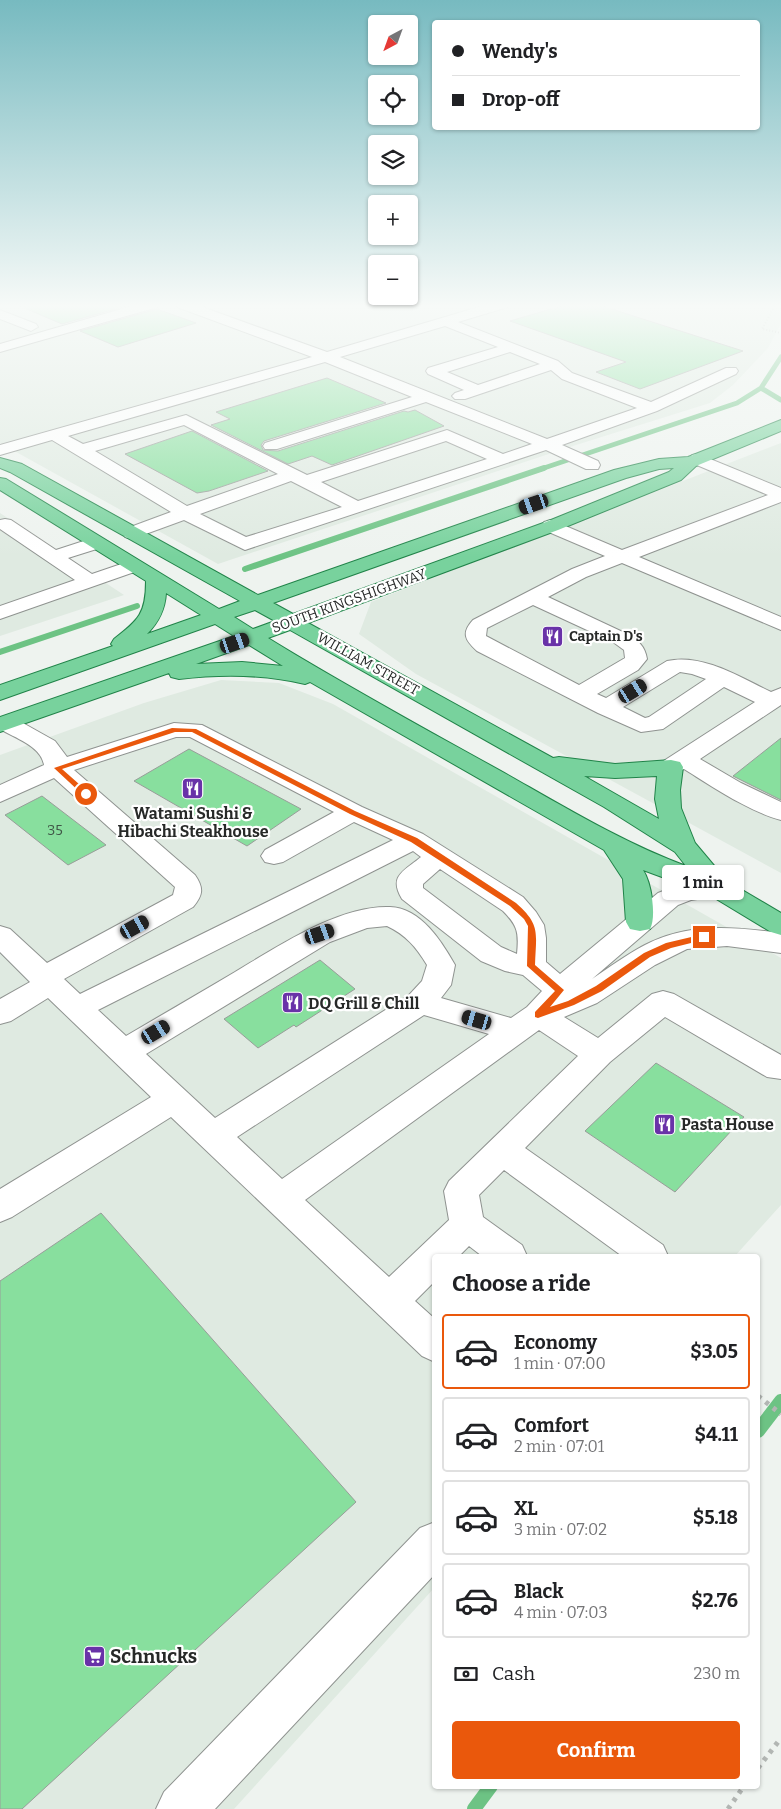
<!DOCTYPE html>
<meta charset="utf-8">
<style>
:root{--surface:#fff;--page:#f2f2f2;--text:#202124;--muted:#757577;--line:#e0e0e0;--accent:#ea580c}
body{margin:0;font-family:Bitter,serif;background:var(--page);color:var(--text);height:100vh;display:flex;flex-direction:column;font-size:19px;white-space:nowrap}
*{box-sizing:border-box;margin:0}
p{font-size:16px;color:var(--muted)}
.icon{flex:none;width:28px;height:28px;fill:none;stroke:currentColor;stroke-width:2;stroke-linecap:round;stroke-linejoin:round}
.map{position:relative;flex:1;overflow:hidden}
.sheet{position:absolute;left:432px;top:1254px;width:328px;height:535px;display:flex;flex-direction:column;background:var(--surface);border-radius:5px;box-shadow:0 1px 4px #0004}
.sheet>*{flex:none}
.top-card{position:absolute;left:432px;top:20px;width:328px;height:110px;border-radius:5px;box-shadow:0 1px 4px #0004;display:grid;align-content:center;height:110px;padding:0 20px;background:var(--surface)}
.needle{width:32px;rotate:221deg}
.tools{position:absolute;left:368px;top:15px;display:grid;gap:10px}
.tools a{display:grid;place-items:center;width:50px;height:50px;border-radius:5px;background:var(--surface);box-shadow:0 1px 4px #0004;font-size:25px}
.end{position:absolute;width:22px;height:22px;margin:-11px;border:6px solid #ea580c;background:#fff;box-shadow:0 0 0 2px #fff}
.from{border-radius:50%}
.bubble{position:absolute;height:35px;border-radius:5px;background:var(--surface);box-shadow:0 1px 4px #0004;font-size:16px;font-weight:700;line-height:35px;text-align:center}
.car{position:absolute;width:15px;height:30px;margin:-15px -8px;border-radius:6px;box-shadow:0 0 4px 1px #0007;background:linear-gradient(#222 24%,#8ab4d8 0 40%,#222 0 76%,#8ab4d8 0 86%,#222 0)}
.top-card b{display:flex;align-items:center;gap:18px;height:48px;font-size:19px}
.top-card b+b{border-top:1px solid var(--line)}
.top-card i{width:12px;height:12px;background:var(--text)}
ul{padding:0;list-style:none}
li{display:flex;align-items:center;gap:15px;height:75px;margin:0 10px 8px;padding:0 10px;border:2px solid var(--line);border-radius:5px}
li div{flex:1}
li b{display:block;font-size:19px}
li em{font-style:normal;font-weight:700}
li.selected{border-color:var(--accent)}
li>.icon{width:45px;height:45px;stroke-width:1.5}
h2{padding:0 20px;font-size:22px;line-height:60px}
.pay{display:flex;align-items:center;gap:12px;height:55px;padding:0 20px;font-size:19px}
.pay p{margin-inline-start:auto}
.primary-button{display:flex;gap:10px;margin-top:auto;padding:10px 20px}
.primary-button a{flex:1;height:58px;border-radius:5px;background:var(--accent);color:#fff;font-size:20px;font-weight:700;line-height:58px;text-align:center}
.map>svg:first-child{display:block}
.built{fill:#dfeae1}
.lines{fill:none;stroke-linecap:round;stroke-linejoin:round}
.stream-far2{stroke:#6dc384;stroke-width:5}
.stream-far1{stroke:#6dc384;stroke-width:6}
.stream{stroke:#6dc384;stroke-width:14}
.building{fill:#88df9e;stroke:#989d99}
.minor-casing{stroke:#8f9390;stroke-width:2}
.major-casing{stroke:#218349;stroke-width:2}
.path-far1{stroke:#b2b6b3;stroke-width:2;stroke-dasharray:1 2;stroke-linecap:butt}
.path{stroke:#b2b6b3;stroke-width:5;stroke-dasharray:4 5.5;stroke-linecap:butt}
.minor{fill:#fff;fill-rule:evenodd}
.major{fill:#78d29d;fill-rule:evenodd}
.route{fill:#ea580c}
.labels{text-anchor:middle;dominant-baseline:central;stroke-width:4.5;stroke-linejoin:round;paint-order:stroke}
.far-street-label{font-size:14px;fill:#272928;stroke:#fff}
.far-poi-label{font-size:14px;font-weight:bold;fill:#272928;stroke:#fff;text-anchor:start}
.number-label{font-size:14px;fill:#3f5646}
.poi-label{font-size:16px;font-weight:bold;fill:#272928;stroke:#fff;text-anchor:start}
.near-poi-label{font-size:19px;font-weight:bold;fill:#272928;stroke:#fff;text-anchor:start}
</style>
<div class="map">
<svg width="781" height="1809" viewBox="0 0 781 1809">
<rect width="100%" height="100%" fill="#eef3ef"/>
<!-- built -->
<path class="built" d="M0,304h781v19l-13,25 -35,37 -23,18 -134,42 -358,119 -218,-121z
M781,443v430l-365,-199 -57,-40 12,-32z
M0,513l124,82 -124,41z
M221,680l58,3 54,21 448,254v247l-46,51h-300v331l-201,222h-234v-1054l144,-52z"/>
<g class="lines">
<!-- stream-far2 -->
<path class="stream-far2" d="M781,357l-20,31 20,12
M541,469l196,-66 24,-15"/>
<!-- stream-far1 -->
<path class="stream-far1" d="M245,569l299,-101
M0,652l137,-46"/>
<!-- stream -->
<path class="stream" d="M758,1431l23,-30
M474,1809l17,-23"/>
</g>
<!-- building -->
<path class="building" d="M15,304h118l-71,20z
M568,304h28l147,47 -103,38 -44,-17 30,-10 -116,-41z
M157,309l39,14 -78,24 -38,-16z
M327,378l59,25 -122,38 -3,4 2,5 15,1 126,-40 4,1 7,-2 29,16 -112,39 -20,-9 -24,8 -77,-39 19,-6 -14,-7z
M192,431l76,40 -59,20 -12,2 -72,-39z
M781,738v62l-48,-24z
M189,749l112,60 -54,37 -113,-65z
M42,796l64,49 -38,20 -63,-50z
M320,960l35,29 -59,38 -2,-2 -36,23 -34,-29z
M656,1063l88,54 -69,75 -90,-61z
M101,1213l255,289 -334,307h-22v-528z"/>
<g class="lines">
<defs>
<path id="minor" d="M139,304h21l-2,3 -158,45v-8z
M176,304h18l133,48 162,-48h20l-1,3 -50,15 100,39 14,12 79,29 75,-34h10l2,3 -2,3 -79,37 -95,34 36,16 2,4 -2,4h-12l-40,-19 -301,100 -61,-30 -52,19 -7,-2 -2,-4 2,-4 46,-17 -119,-72 -52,15v-10l312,-88 -135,-50zM445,326l53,21 -70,21 -2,3 2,3 36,16 -9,3 -3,3 3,3h10l86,-29 11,9 75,29 -90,31 -207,-82zM510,352l30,12 -62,21 -31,-13zM325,362l87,35 -147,46 -2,3 2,3h12l149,-47 106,42 -29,10 -56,-24 -140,45 -121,-60 -103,29 -15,-8zM184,425l94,49 -91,32 -92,-55zM446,441l41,18 -129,42 -37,-19zM291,481l51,26 -96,30 -46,-23z
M0,310l36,14 2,3 -7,4 -31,-12z
M698,454l83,34v14l-142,55 142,60v13l-159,-67 -36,14 -38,20 79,37c11,6 18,12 20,25l-9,11 -41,24 9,4 61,-37c35,-8 73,16 104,31l10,-4v17l-81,54 41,24 40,19v18c-33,-9 -68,-33 -97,-51l-13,5 -9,-2 -3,-5 3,-5 93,-60 -31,-15 -61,42 -22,3 -43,-19 -121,-62c-12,-11 -16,-18 -4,-31l99,-51 33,-13 -61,-26 -3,-4 3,-4 6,-2 6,2 66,28 146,-55 -76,-32 -2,-4 2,-4zM533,605l80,37 11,8 1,8 -46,27 -93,-49 1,-8zM680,672l12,2 14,5 -57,38 -4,1 -22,-11z
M5,519l6,1 45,30 40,-13 7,2 2,4 -2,4 -35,11 24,16 41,-14 7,2 3,4 -3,4 -140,49v-13l75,-26 -75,-51v-9z
M6,716l8,2 41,23 12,16 107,-34 28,2 160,82 61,27 100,63 13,15 8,13 2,13v24l14,12 98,-81 29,-11 31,-3 10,3 4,6 -4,6 -37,6 -13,5 -86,74c18,-12 34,-24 53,-34 43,-23 89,-18 136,-12v20l-54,-7 -40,3 -32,16 -58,38 -33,14 34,21 54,-44 11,-3 11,3 107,61v24l-14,-2 -102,-60 -55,45 -85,86 138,97 5,11h-46l-118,-86 -25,25 4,22 39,28 5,11h-45l-13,-10 -10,10h-24v25l-20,20 20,18v43l-13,-6 -251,-239 -159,100 -12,5v-33l151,-92 -103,-99 -37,23 -11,3v-25l30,-17 -30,-30v-26l10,3 37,34 126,-68 2,-8 -121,-109 -54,24v-17l44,-20c-3,-19 -29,-27 -44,-36v-11zM176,737h14l144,75 -69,38 -4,6 4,6 9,2 9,-2 71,-40 39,18 -313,154 -16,-15 129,-72c10,-12 11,-19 2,-32l-121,-105zM413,851l8,6c-17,14 -33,19 -19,42l79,62 24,10 18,4 19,16 -15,16 -16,11 -70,-20 10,-13 4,-20c-13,-23 -34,-57 -65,-58 -51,-2 -113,40 -155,65 -37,22 -73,43 -109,64l-28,-26zM440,869l63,42c15,15 16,22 14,43l-16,-7 -78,-59v-4zM387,926c19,9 29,21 40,39l-5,16 -13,14 -194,123 -69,-64 184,-112 37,-14zM424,1015l65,19 -207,145 -45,-42zM539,1030l39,26 -129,125 -5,10 5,29 -60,57 -84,-77z
M435,1522v52l-220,235h-59l8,-17 256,-264z"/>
<path id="major" d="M781,420v11l-85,35 -15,14 -123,50 -250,93 245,135 6,-1 56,7 56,-4 9,2 3,5 -3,23 1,18 14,35 32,38 54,32v22l-10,-3 -63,-38 -65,-24c8,12 14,46 7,59l-10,2 -10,-2 -4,-7 -3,-43 -19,-29 -294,-168 -5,2c-42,-10 -83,-10 -126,-5l-8,-2 -2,-4 -169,59v-15l234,-81 -19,-12 -215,76v-15l113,-39 -2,-2 3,-5c25,-19 32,-26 32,-58l-146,-91v-12l6,1 213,130 21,-8 -230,-129 -10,-4v-10l22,6 236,131 356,-125 45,-11 29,-2zM674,468l-5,4 -123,50 -253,92 -20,-11 353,-125 33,-9zM166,593l35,22 -54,19c12,-12 18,-24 19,-41zM255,610l20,11 -22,8 -19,-12zM290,630l314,177 71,45 11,14c-62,-23 -120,-58 -178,-91 -81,-45 -162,-89 -240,-137zM249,645l34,21 -41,-4 -46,2zM584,776l31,2 42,-2 -2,23 4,20z"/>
</defs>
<!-- minor casing -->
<use href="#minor" class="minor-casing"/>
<!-- major casing -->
<use href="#major" class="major-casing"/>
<!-- path-far1 -->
<path class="path-far1" d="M776,304l-14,25 19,4"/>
<!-- path -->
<path class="path" d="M758,1396l23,18
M758,1768l23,-30
M728,1809l16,-23"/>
<!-- minor -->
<use href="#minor" class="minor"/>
<!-- major -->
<use href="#major" class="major"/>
</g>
<!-- sky -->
<linearGradient id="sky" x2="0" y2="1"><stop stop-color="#77bac0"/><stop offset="0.55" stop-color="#f7faf8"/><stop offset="1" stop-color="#f7faf8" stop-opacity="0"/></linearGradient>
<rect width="781" height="557" fill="url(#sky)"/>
<!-- route -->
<path class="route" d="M172,728l24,1 159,82 62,27 99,65c25,22 20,30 19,62l29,25 -14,17 18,-6 28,-15 48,-33 22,-10 38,-9 4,3 -1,2 -36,9 -21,9 -48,34 -28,14 -36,13 -3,-1v-5l20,-21 -28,-25 1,-40 -4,-7 -14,-13 -99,-64 -61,-28 -158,-82h-17l-113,37 26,23v3h-5l-29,-27z"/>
<!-- icons -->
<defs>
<symbol id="restaurant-square" viewBox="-11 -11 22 22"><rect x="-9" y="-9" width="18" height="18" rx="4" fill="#6932a8" stroke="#fff"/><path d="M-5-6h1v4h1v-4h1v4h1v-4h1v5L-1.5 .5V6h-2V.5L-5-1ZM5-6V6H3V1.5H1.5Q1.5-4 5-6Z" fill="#fff"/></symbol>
<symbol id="supermarket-square" viewBox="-11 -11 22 22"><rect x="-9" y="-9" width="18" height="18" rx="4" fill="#6932a8" stroke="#fff"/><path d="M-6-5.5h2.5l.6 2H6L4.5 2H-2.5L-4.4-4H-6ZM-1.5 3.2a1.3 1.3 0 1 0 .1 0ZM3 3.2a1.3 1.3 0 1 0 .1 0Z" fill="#fff"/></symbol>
</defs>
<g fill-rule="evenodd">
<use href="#restaurant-square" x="540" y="624" width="25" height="25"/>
<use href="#restaurant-square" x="180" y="776" width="25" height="25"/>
<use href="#restaurant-square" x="280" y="990" width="25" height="25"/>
<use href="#restaurant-square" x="652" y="1112" width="25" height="25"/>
<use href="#supermarket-square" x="82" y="1644" width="25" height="25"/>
</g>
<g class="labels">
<!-- far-street labels -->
<g class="far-street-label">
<text transform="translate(349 601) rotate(-20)">SOUTH KINGSHIGHWAY</text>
<text transform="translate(368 664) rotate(29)">WILLIAM STREET</text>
</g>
<!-- far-poi labels -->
<g class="far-poi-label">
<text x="569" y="636">Captain D's</text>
</g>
<!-- number labels -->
<g class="number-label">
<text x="55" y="830">35</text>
</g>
<!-- poi labels -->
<g class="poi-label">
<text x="193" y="813" text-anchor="middle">Watami Sushi &amp;<tspan x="193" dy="18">Hibachi Steakhouse</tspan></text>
<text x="308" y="1003">DQ Grill &amp; Chill</text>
<text x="681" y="1124">Pasta House</text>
</g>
<!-- near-poi labels -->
<g class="near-poi-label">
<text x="110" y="1656">Schnucks</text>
</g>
</g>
</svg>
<div class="tools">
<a><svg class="needle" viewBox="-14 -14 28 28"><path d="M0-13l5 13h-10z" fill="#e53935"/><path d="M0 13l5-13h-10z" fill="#757577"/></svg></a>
<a><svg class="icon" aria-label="locate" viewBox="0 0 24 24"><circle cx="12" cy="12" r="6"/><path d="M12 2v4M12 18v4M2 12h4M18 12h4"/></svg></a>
<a><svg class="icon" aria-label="layers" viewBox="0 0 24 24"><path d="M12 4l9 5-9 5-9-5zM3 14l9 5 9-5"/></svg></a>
<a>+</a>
<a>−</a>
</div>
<i class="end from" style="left:86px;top:794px"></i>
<i class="end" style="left:704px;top:937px"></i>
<div class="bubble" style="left:662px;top:865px;width:82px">1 min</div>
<i class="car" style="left:534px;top:504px;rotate:251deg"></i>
<i class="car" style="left:235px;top:643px;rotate:71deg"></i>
<i class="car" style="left:633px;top:691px;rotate:59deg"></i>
<i class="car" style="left:135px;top:927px;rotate:61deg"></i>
<i class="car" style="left:320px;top:934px;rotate:71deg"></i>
<i class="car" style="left:477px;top:1020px;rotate:286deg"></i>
<i class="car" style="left:156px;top:1032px;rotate:59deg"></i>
<div class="top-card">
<b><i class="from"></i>Wendy's</b>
<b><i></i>Drop-off</b>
</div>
<section class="sheet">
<h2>Choose a ride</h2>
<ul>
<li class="selected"><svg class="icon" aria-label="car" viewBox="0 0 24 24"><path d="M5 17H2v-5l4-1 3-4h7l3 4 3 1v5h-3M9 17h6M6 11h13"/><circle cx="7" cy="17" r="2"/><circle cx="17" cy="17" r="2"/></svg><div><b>Economy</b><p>1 min · 07:00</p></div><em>$3.05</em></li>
<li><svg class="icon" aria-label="car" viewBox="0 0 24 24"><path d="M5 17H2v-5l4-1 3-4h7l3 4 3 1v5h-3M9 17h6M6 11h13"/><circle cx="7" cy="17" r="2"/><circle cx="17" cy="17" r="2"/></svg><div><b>Comfort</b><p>2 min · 07:01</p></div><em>$4.11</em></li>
<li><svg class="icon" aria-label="car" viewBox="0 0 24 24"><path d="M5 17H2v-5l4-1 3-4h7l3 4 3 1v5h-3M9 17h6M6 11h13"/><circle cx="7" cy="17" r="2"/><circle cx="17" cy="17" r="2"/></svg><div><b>XL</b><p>3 min · 07:02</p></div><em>$5.18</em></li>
<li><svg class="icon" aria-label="car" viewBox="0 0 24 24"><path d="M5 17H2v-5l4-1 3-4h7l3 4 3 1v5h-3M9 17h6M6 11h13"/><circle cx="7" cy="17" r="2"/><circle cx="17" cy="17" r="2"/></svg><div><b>Black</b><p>4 min · 07:03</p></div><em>$2.76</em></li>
</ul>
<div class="pay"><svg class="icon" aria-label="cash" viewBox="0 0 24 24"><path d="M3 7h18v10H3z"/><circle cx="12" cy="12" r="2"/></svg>Cash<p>230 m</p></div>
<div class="primary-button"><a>Confirm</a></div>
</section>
</div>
